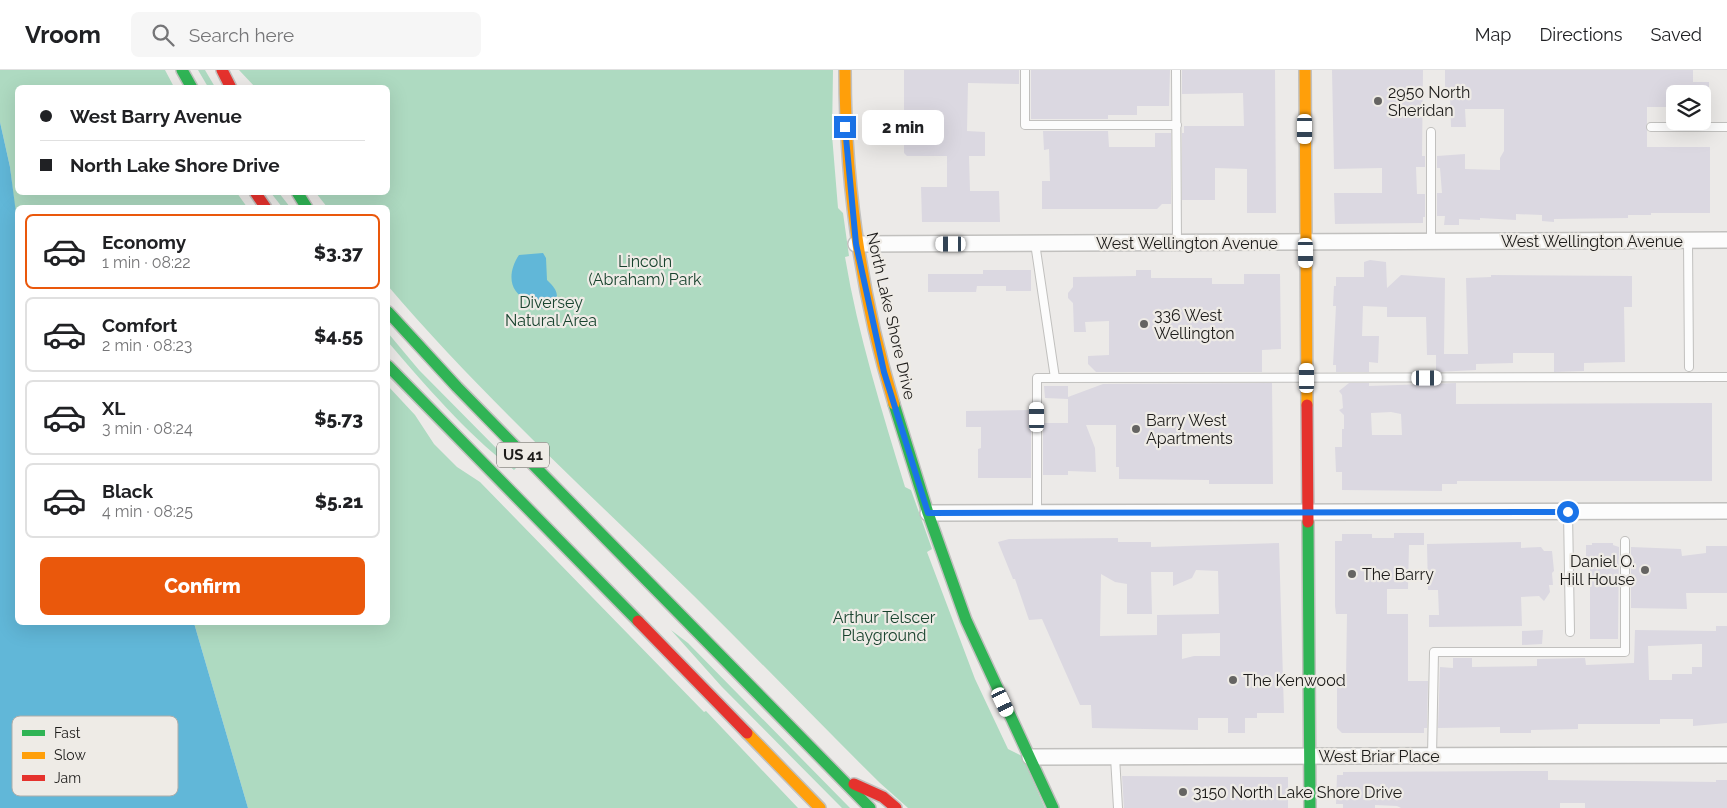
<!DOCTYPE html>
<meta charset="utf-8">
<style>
:root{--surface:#fff;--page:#f6f6f6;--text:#202124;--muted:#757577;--line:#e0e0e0;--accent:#ea580c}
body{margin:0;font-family:Raleway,sans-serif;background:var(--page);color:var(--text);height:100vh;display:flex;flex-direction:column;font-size:19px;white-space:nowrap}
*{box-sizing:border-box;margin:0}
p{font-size:16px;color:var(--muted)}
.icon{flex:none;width:28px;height:28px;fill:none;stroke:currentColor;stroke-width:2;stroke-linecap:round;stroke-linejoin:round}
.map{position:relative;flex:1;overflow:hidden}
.panel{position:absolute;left:15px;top:135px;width:375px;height:420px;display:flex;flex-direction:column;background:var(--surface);border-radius:8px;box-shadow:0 5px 20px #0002}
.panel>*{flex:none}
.top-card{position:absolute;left:15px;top:15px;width:375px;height:110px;border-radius:8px;box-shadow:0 5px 20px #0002;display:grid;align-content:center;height:110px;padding:0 25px;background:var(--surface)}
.buttons{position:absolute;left:1666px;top:15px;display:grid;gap:10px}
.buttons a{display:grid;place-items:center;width:45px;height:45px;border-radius:8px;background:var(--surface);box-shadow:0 5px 20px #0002;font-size:25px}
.end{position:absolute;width:22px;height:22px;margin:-11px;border:6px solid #1a73e8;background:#fff;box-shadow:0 0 0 2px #fff}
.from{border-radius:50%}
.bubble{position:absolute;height:35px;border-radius:8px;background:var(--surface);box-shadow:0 5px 20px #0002;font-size:16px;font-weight:800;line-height:35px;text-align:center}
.car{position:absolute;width:15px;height:30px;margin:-15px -8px;border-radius:6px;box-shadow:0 0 4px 1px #0007;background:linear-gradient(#fff 24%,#345 0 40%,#fff 0 76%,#345 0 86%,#fff 0)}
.top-card b{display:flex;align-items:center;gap:18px;height:48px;font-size:19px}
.top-card b+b{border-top:1px solid var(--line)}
.top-card i{width:12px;height:12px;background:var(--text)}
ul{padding:9px 0 0;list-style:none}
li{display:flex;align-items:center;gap:15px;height:75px;margin:0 10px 8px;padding:0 15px;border:2px solid var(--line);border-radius:8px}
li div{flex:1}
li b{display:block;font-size:19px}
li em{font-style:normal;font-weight:800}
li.active{border-color:var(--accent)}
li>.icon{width:45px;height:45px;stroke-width:1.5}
.primary-button{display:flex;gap:10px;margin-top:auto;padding:10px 25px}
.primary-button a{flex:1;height:58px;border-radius:8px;background:var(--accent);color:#fff;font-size:20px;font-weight:800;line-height:58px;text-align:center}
header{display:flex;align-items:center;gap:30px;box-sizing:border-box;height:70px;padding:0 25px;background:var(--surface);border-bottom:1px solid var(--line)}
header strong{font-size:24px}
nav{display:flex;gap:28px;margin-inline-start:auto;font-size:18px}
.search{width:350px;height:45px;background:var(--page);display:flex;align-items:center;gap:12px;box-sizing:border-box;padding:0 18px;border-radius:8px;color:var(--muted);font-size:19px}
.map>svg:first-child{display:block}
.green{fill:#aedac1}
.water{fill:#61b7d8}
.building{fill:#dbd8e1;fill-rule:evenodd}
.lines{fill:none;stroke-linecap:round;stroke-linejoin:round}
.lane-casing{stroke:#c1c0be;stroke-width:10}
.street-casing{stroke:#c1c0be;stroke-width:18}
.fast-casing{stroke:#c1c0be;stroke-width:14}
.slow-casing{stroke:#c1c0be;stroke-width:14}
.jam-casing{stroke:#c1c0be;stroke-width:14}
.lane{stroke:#fcfcfc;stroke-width:8}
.street{stroke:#fcfcfc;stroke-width:15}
.fast{stroke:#30b455;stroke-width:11}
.slow{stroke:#ff9f0a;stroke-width:11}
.jam{stroke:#e5322d;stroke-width:11}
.route{stroke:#1a73e8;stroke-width:6}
.poi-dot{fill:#656462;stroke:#eeebe6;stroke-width:2}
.labels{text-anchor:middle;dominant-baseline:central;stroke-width:4.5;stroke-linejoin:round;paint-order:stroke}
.shield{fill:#eeebe6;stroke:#5c5a57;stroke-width:1}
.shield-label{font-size:15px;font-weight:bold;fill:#1d1c1a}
.poi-label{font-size:16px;fill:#1d1c1a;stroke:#eeebe6;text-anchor:start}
.street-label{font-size:16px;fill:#1d1c1a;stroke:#eeebe6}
.park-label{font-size:16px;fill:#18432e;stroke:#eeebe6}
.key{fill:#eeebe6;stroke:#afada9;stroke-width:1}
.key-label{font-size:14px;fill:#1d1c1a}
</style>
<header>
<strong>Vroom</strong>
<div class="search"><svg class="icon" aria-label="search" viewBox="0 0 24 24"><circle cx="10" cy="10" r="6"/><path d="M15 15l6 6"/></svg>Search here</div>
<nav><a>Map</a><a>Directions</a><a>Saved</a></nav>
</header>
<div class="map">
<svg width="1727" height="738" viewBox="0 0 1727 738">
<rect width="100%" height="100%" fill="#eceae8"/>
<!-- green -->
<path class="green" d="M0,0h165l9,17 -156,1v104l219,1 10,14 -229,1 -1,20 -7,-61 -10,-45z
M198,0h7l10,17h-7z
M239,0h594l-1,65 6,73 5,5 6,43 -4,1c13,78 37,154 60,230l6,3 21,59 -5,3 48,127 33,70 14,7 23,52h-137l-28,-25c-63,-62 -124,-126 -187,-188 -104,-102 -211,-199 -305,-309v-78l-61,-1 -11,-14 72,-1v-104l-133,-1z
M271,123h8l11,14h-8z
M388,263l31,37 97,98 -2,2c-46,-35 -88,-84 -126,-128z
M388,316l27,29 19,29 23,23 23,15 224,230 2,-1 92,97h-550l-54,-185h-12l206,-1z
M671,560l17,13 162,165h-8l-120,-121z"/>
<!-- water -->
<path class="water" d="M0,52l10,45 8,61v394l176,1 54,185h-248z
M543,183l3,5 1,22c13,12 14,20 -2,29l-11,-2 -4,-7c-23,-6 -22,-29 -11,-45z"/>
<!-- building -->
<path class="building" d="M904,0h115v14l-51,-1 -1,48 18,1v24h-16l1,35h29l1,31h-78l-1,-35h26v-31h-40l-3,-3z
M1031,0h139l-1,36h-32v9h-29v4h-77z
M1182,0h93l1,143h-29v-44l-32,-1v32h-33v-67h2v-7h60l-1,-33 -61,1z
M1332,0h91l-1,86h3v11h-9l1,27h8v23h-2v6l-88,1 -1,-31h48v-25l-48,1z
M1445,0h248v12h16v12h-34v13h-28v40h63v66h-59v2h-23v3l-74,1v3l-12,-1v-6l-26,-1v6l-36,-2v2l-21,-1v6h-15l1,-9h-8v-23h5l-2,-25h-3v-12l28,-2v15l35,1v-12l4,-7v-42h-39l1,18h-15l-1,-33h-5z
M1043,61h65l1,16h46v-14h16v71h-9l-5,5h-115v-28h8l-1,-32 -5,1z
M1370,190l16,2 1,26 14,-13 44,3 -1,76h24l-2,-76 25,-1v-2l141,1v31h-8l1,55 -41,1v8l-30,1v-19h-41v10l-37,1v6l-40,2v-17h-9l-1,-38h-39v-10l-24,-1 -1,30h17l-1,27 -9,-1v10h-33v-7h-3l3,-59h-3l1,-20h2v-9h28v-15z
M983,200h48v21h-25v-5h-29l-1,6h-48v-18h55z
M1136,200h15v8h61v6h32v-10h36l1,75 -19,1v22h-166l-8,-8v-8l21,-1v-34l-24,1 1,10h-12l-1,-29 -5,-5v-5l5,-6v-10l63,-1z
M1272,313l1,101h-64v-4l-90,-1v-12h-3v-42h-30l9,23 1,24 -28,-1v4h-25v-52h25v-26l35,-13z
M1349,313h20v3l87,-3v21l256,-1v78h-255v3h-15v7l-100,-1v-18h-6l-1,-25h7v-18h2v-14l-5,-5 4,-2 -1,-13 -3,-4zM1391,342l10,2 1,21h-30l-1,-22z
M1044,316h24v13l-23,-1z
M1031,340v68h-53v-29l3,-1v-21h-15v-16z
M1394,463h30v12h-15l-1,44h-21v25h21v67h20l-1,47h-3v5h-82l-5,-5v-49h9l1,-65h-11l-1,-8v-65h7v-7h30v4h22z
M1118,468v4h33v5l128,-4 5,170h-27v5h-12v15h-17v-15h-30v12l-106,-2 -1,-23h-11l-38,-86 -13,1 -14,-41h-2l-15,-37 11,-3zM1196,500l22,1 1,43 -62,1v20l-57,1 1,-62 14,8 12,2v30h25l-1,-42h22v14l19,-8zM1220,563v23h-26l-12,3v-25z
M1521,472v6l20,-1 3,4h8l2,20 -2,2 1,12h-4l1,7 -6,9 -5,-5 -18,1 1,29 -93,1v-12h10l-1,-25h-10l-1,-46z
M1592,473h21v2l6,2 -1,92h-28v-79h-4v-15h6z
M1706,476h21v47h-41l1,16 -56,-1v-61l50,2 1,7 24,-3z
M1716,556h11v97l-34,3v-7h-33v5h-82v5l-47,1v3h-31v-6l-62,1 2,-61 13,1v-10h19v9l65,-1v-7l48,-1 1,7 48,-2 1,-33 81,1zM1699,574h3v23h-10v7h-20v6h-23l-1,-34z
M1543,560l-1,14 -20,1v-14z
M1548,701v9l168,2v-2h11v28h-142v-5h-25v5h-159l-4,-2 -22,-1v3h-32v-4h-7l1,-29h6v-3z
M1122,706l166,1v31h-164z"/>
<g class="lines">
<defs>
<path id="lane" d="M1025,0v55h152
M1176,0l1,173
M1651,57h76
M1688,171l1,126
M1431,172v-110
M1035,173l20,135
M1037,442v-134l690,-1
M1568,442l2,120
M1432,686l2,-104h191v-111
M1115,687l3,51"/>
<path id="street" d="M856,174l871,-4
M928,443l799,-2
M1030,687l697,-2"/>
<path id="fast" d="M182,0l10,18
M297,122l10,16
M388,242l69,75 413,421
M388,296l250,255
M894,334l34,109 38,107 87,188
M1308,452l2,286"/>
<path id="slow" d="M845,0c0,113 16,225 49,334
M1305,0l2,335
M747,663l73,75"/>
<path id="jam" d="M222,0l9,18
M255,122l11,16
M1307,335l1,117
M638,551l109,112
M854,714l29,13 13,11"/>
</defs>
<!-- lane casing -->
<use href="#lane" class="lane-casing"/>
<!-- street casing -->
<use href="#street" class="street-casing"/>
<!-- fast casing -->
<use href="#fast" class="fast-casing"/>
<!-- slow casing -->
<use href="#slow" class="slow-casing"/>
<!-- jam casing -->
<use href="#jam" class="jam-casing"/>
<!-- lane -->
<use href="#lane" class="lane"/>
<!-- street -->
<use href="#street" class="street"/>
<!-- fast -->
<use href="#fast" class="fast"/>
<!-- slow -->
<use href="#slow" class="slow"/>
<!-- jam -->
<use href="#jam" class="jam"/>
</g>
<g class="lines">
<!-- route -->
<path class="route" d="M845,57l11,117 28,128 44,141 640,-1"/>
</g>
<!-- markers -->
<g class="poi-dot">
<circle cx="1378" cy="31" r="5"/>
<circle cx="1144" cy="254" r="5"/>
<circle cx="1136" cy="359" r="5"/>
<circle cx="1645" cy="500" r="5"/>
<circle cx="1352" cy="504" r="5"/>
<circle cx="1233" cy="610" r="5"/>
<circle cx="1183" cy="722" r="5"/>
</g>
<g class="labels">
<!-- shield labels -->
<rect class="shield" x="497" y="372.5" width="52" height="25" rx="4"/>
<g class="shield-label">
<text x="523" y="385">US 41</text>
</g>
<!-- poi labels -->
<g class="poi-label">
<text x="1388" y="22">2950 North<tspan x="1388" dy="18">Sheridan</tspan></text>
<text x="1154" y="245">336 West<tspan x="1154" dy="18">Wellington</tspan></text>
<text x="1146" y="350">Barry West<tspan x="1146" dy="18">Apartments</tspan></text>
<text x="1635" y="491" text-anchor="end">Daniel O.<tspan x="1635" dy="18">Hill House</tspan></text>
<text x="1362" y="504">The Barry</text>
<text x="1243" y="610">The Kenwood</text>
<text x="1193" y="722">3150 North Lake Shore Drive</text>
</g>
<!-- street labels -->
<g class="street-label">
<text x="1592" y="171">West Wellington Avenue</text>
<text x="1187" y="173">West Wellington Avenue</text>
<text transform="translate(891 246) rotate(77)">North Lake Shore Drive</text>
<text x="1379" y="686">West Briar Place</text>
</g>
<!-- park labels -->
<g class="park-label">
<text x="645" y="191">Lincoln<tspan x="645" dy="18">(Abraham) Park</tspan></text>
<text x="551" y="232">Diversey<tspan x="551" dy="18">Natural Area</tspan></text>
<text x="884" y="547">Arthur Telscer<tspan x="884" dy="18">Playground</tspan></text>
</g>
</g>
<!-- legend -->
<rect x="12" y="646" width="166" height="80" rx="8" class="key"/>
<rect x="22" y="660" width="23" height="6" fill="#30b455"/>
<rect x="22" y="682" width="23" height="7" fill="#ff9f0a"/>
<rect x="22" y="705" width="23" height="6" fill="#e5322d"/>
<g class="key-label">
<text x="54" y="668">Fast</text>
<text x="54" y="690">Slow</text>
<text x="54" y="713">Jam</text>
</g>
</svg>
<div class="buttons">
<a><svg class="icon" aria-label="layers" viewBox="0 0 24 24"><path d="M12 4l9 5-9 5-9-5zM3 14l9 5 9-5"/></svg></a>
</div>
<i class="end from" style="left:1568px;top:442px"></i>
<i class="end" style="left:845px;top:57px"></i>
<div class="bubble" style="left:862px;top:40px;width:82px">2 min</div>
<i class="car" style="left:1305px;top:59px;rotate:180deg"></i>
<i class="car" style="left:951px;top:174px;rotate:270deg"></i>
<i class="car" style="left:1306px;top:183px;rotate:179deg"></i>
<i class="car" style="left:1307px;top:308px;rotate:0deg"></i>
<i class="car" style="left:1427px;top:308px;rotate:90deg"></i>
<i class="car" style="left:1037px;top:347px;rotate:0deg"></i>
<i class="car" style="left:1003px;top:632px;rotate:155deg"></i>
<div class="top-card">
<b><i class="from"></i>West Barry Avenue</b>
<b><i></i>North Lake Shore Drive</b>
</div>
<section class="panel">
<ul>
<li class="active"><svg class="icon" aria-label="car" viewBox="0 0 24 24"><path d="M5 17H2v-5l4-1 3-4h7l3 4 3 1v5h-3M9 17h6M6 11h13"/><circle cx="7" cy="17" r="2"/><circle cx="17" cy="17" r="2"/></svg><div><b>Economy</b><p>1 min · 08:22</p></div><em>$3.37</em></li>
<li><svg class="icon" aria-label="car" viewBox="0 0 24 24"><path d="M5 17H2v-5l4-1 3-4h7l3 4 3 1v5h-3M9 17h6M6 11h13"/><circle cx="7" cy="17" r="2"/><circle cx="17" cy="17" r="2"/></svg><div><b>Comfort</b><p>2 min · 08:23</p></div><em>$4.55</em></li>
<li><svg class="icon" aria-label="car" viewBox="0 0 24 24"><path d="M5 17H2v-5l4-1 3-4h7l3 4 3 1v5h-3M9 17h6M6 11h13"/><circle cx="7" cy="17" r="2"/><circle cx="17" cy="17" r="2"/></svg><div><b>XL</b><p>3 min · 08:24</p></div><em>$5.73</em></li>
<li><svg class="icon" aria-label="car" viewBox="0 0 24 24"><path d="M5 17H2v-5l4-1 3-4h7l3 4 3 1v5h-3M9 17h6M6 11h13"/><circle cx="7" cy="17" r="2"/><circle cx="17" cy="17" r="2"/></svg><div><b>Black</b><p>4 min · 08:25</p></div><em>$5.21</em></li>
</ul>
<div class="primary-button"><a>Confirm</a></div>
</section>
</div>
